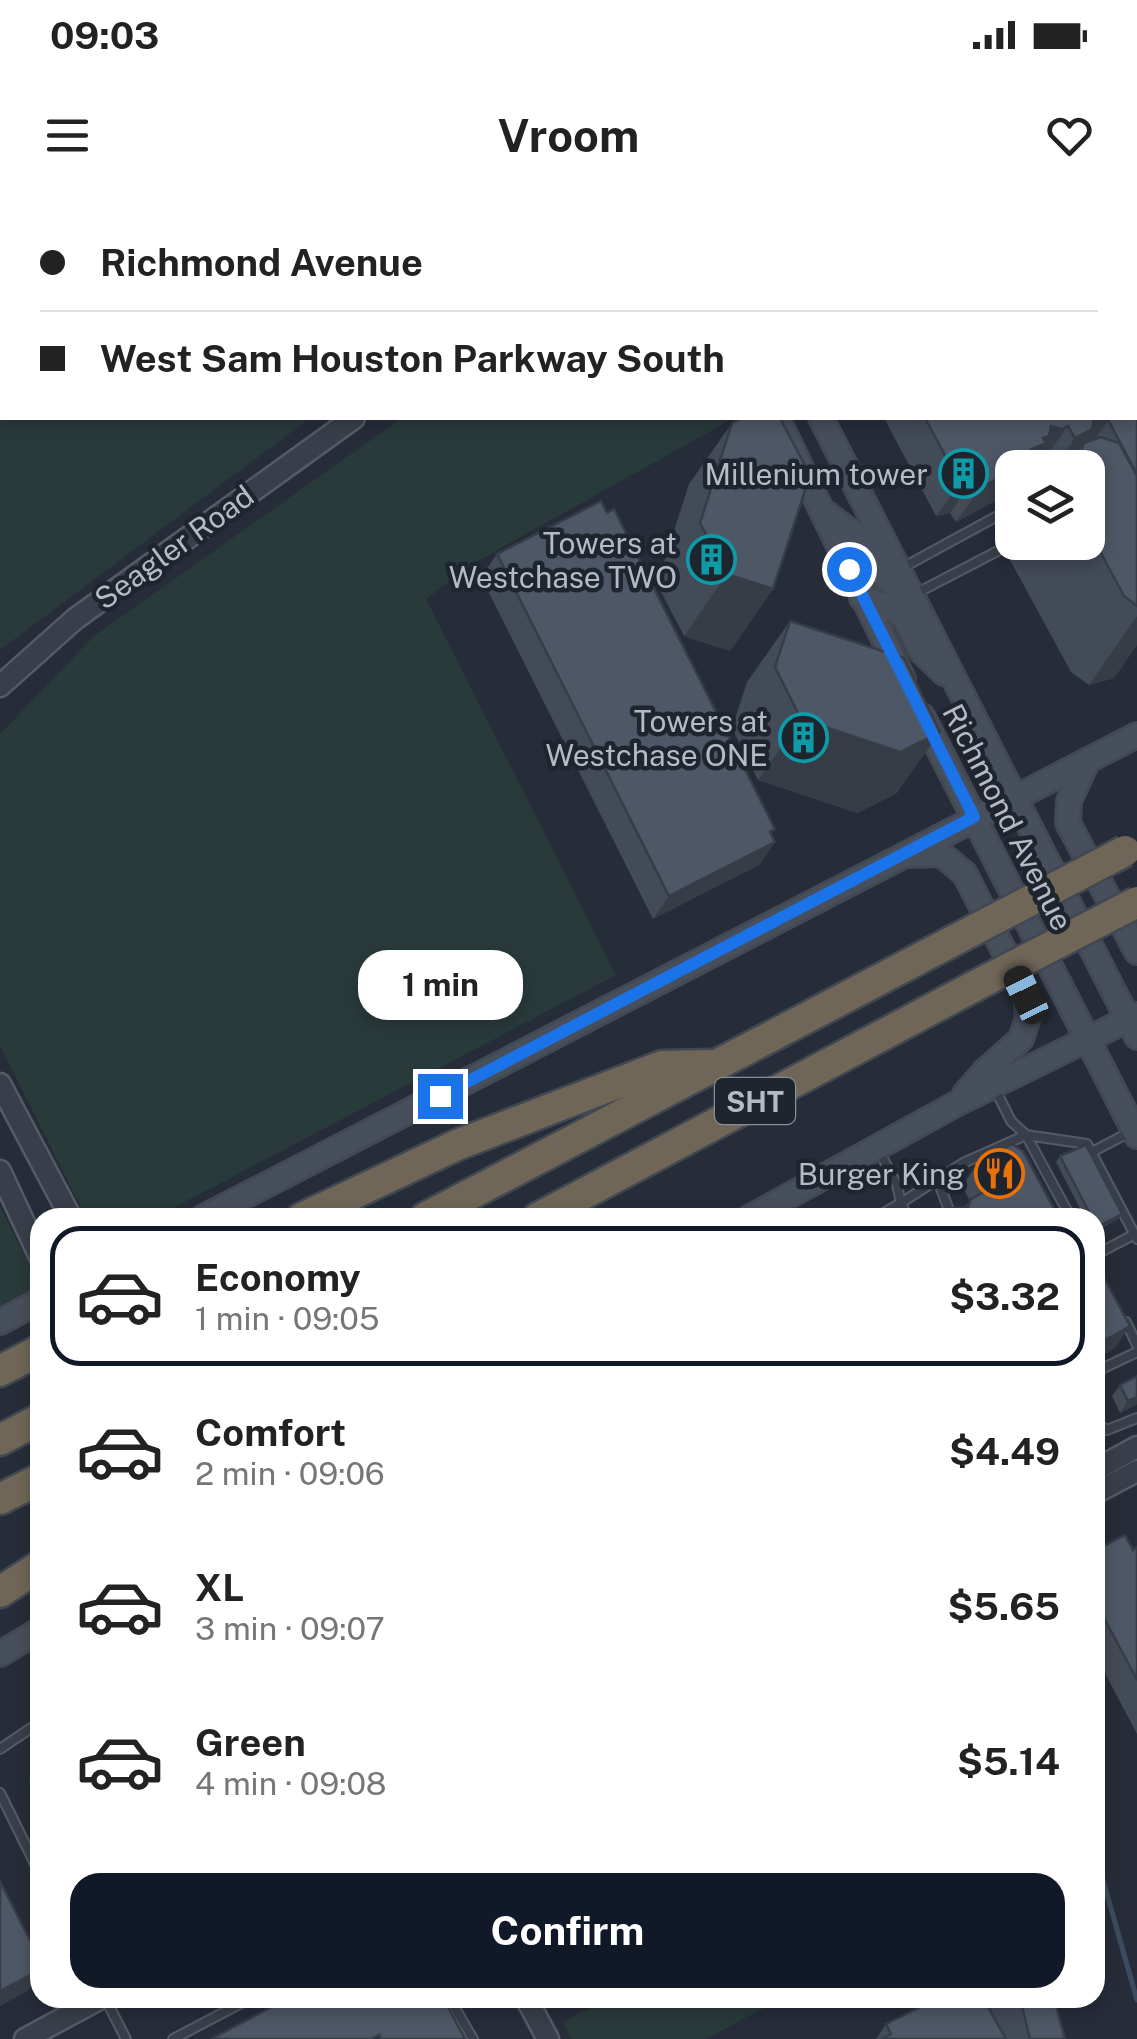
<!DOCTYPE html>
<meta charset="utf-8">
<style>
:root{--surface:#fff;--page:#f2f2f2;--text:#222;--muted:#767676;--line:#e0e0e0;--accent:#111827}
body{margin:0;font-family:"Public Sans",sans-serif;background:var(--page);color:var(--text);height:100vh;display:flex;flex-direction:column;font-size:38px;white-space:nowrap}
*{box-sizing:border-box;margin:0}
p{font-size:32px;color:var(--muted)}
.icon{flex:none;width:55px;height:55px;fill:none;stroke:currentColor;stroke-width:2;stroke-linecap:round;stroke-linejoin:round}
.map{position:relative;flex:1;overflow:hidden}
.panel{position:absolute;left:30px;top:1008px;width:1075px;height:800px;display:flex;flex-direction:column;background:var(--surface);border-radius:30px;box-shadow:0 5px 15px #0003}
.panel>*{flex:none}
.guide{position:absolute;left:0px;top:0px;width:1138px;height:220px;box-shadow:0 5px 15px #0003;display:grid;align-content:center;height:220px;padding:0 40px;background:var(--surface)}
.tools{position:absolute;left:995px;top:250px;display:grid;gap:20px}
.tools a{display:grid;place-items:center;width:110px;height:110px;border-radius:20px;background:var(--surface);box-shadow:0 5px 15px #0003;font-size:50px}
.end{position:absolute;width:45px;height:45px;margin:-22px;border:12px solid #1a73e8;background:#fff;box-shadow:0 0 0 5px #fff}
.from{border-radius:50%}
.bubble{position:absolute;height:70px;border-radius:30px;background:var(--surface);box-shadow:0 5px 15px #0003;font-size:32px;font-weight:700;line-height:70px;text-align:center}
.car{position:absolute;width:30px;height:60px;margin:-30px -15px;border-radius:12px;box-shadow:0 0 8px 2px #0007;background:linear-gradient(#222 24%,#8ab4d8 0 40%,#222 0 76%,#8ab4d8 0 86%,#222 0)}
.guide b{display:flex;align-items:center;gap:35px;height:95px;font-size:38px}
.guide b+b{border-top:2px solid var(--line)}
.guide i{width:25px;height:25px;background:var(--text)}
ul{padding:18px 0 0;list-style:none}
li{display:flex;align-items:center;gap:30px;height:140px;margin:0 20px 15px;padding:0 20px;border:5px solid transparent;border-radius:30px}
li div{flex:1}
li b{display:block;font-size:38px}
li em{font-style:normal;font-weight:700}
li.on{border-color:var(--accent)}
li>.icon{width:90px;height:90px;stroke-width:1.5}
.action{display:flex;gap:20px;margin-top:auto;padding:20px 40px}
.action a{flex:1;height:115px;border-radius:30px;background:var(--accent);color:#fff;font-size:40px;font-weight:700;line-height:115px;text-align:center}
.status{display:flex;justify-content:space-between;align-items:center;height:70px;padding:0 50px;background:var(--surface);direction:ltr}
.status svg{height:28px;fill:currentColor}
header{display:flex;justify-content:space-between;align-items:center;height:130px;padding:0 40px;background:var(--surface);font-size:45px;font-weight:700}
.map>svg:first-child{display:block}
.green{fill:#293a3b}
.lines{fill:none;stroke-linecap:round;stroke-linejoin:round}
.stream{stroke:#3d4b60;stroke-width:5}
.service-casing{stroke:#545b65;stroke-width:12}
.tertiary-casing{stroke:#545b65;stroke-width:25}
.secondary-casing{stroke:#424953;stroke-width:28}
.motorway-casing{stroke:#414852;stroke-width:35}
.service{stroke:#393f4a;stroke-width:8}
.tertiary{stroke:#393f4a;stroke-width:20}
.secondary{stroke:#484f5c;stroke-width:22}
.motorway{stroke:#6f6657;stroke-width:30}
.motorway-bridge-casing{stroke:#414852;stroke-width:35;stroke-linecap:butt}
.motorway-bridge{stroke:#6f6657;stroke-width:30}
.wall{fill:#434b57}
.shaded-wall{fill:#373d47}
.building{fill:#4e5765;stroke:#373d47;stroke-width:2.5}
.route{stroke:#1a73e8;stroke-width:12}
.labels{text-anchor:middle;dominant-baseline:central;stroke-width:9;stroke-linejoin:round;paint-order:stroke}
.shield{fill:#1e252f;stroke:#888e98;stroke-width:2.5}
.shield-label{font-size:28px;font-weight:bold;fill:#b5bbc5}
.poi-label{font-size:30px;fill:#b5bbc5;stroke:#1e252f;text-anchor:end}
.street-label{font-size:30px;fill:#b5bbc5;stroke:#1e252f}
</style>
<div class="status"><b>09:03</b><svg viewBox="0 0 49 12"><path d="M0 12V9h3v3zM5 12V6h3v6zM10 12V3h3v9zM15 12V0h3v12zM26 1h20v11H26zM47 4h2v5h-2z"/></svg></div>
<header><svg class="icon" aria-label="menu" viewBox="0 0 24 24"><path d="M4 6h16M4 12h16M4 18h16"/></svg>Vroom<svg class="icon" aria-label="heart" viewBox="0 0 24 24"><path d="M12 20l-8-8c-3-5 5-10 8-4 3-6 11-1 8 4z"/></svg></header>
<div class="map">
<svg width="1137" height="1839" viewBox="0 0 1137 1839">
<rect width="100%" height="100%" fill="#262d39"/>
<!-- green -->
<path class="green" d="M0,0l222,2h-220v216h308l-310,232z
M402,218h332l-260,145 -48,36 190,376 -460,242h-70l-86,-171v-312l94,-98z
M0,1007l40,80 -40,21z
M608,1798h175l-77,41h-134l-9,-17z"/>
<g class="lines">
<!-- stream -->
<path class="stream" d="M245,0l1,2
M1095,1652l42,148"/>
<defs>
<path id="service" d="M1130,0v2
M1135,19l2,7
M1032,266l1,2
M902,368l110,-60
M915,394l100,-52
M995,889l16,32 15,14 45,83
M1092,952l40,-21
M938,981l14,37
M875,1018l26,-15 -4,-18 -18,-34
M908,1018l-7,-15 62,-40 63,-28 61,9 50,95
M1095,1055l40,-21
M1126,1122l11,23
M1095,1172l42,-20
M1095,1223l12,7 30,-12
M0,1549l40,-27
M0,1593l40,81
M105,1798l21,41
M449,1798l24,41
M173,1839l78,-41"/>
<path id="tertiary" d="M623,2l3,-2
M0,486l75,-67 279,-201
M0,884l71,134
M0,971l40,86
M1095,1270l42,-23
M1095,1293l42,-22
M526,1798l22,41
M25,1839l76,-41"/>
<path id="secondary" d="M664,0l4,2
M694,0l2,2
M777,218l126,261
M821,218l316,619
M826,313l36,28 20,34 27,19
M862,398l25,8 17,10 17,35 23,22
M922,516l215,420
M1087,562l-18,39 -1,22 69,129
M909,655l32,-1 24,20 61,121 2,23 -7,21 -36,32 -20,23
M202,1018l935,-483
M749,1018l207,-114 181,-89
M0,1122l40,-21
M0,1454l40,-24"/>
<path id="motorway" d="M302,1018l155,-73 205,-79 48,-1
M425,1018l524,-275
M538,1018l435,-231
M0,1171l40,-21
M0,1240l40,-21
M0,1299l40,-20
M0,1392l40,-26"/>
</defs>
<!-- service casing -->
<use href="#service" class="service-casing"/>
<!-- tertiary casing -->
<use href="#tertiary" class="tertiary-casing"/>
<!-- secondary casing -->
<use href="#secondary" class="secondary-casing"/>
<!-- motorway casing -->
<use href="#motorway" class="motorway-casing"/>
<!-- service -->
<use href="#service" class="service"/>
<!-- tertiary -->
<use href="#tertiary" class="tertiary"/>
<!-- secondary -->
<use href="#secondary" class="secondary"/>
<!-- motorway -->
<use href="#motorway" class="motorway"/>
<defs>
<path id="motorway-bridge" d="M949,743l176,-92
M973,787l164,-85"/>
</defs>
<!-- motorway-bridge casing -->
<use href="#motorway-bridge" class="motorway-bridge-casing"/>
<!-- motorway-bridge -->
<use href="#motorway-bridge" class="motorway-bridge"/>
</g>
<!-- wall -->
<path class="wall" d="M939,0h184l-4,2h-179z
M1137,24v421l-23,33 -25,7 -18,-13 -61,-112 12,-18h66v-74h-21l9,-14h-2l-6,9 -8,5h-12l-4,-9 -5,3 -5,-1 -5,7h-17v24l-56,30 -6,-9 -14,3 -52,-98h251z
M732,223l41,166 -43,62 -46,-15 -27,-52 32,-100z
M497,354l274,280 4,8 -16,23 -106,54 -172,-342z
M790,421l107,172 -40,20 -99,-33 -26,-52 15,-46z
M1060,956l62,58 -4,5 -23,13v-14h-10l-29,-56z
M977,964l82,54h-112l7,-10 11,-1 5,-6 -7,-13 2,-6z
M1120,1185l17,19 -17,9 -8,-17z
M1137,1347v187l-42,-80v-103l38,-1z
M40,1554v46l-11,-19z
M988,1798h66l11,41h-189l10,-15 106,-11z"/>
<!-- shaded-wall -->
<path class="shaded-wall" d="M1096,0h26l-3,2h-28z
M1094,220h14l-23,34 -1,-11 -16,20 -8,5h-6l21,-30z
M1051,226h17l-24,33 -5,3 -5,-1 -5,7h-11l12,-18z
M1012,271v21l-56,30 24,-34z
M973,279l-23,34 -14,3 24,-33z
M727,374l46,15 -43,62 -46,-15z
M1137,416v29l-23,33 -25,7z
M801,519l139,13 -43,61 -40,20 -99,-33z
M775,629l-15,21 15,-8 -16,23 -106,54 16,-23z
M1122,1014l-4,5 -23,13 2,-5z
M1130,1126l-16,23 -19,11v-14z
M1137,1197v7l-17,9 8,-12z
M40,1770v4l-12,17 -28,15v-15z"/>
<!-- building -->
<path class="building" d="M299,0h115l-5,2h-109z
M791,0h111v2h-110z
M967,0h129l-5,2h-122z
M1137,24v250l-29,-54h-14l-2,9 -17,9 -7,-12 -6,3 -11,-3 -2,10 -6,2 3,5 -16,7 6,8 -18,10h-6v3l-32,17 -7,-9 -13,4 -35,-65h210v-193z
M742,218h38l30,57 -37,114 -46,-15 -27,-51 32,-100z
M1101,237l18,6 18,33v130l-13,-10 -36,-67v-61h-11l1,-7 6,-18z
M601,301l6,12 7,-4 161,320 -5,3 5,10 -106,54 -172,-342z
M790,421l114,37 36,74 -40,20 -99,-33 -26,-52z
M1012,944l11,7 36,67h-100l-5,-10 14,-1 3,-8 15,-8 -10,-20 1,-7z
M1086,945l36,69 -25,13 -2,-9h-3l-32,-62z
M1096,1063l34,63 -35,20v-82z
M1137,1176v21l-9,4 -8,-16z
M1125,1335l8,15 4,-3v133l-42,-79v-50z
M0,1681l40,79v10l-40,21z
M289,1798h154l22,41h-84l-2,-4 -8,4h-160z
M939,1798h44l23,41h-124l9,-5 -5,-10z
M1020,1798h34l11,41h-35z"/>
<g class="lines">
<!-- route -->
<path class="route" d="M440,896l534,-279 -125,-248"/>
</g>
<!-- icons -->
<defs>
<symbol id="building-ring" viewBox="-11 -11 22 22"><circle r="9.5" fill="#1e252f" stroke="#0f9aa8" stroke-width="1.5"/><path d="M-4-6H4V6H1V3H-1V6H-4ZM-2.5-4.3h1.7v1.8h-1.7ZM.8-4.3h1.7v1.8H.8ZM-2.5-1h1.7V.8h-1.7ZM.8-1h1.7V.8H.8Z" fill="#0f9aa8"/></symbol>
<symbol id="restaurant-ring" viewBox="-11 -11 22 22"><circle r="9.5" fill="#1e252f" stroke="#e8710a" stroke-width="1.5"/><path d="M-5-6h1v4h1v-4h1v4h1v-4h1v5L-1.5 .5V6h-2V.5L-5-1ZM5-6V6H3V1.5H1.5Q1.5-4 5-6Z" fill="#e8710a"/></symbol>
</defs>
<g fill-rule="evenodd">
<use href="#building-ring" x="936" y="246" width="55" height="55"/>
<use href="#building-ring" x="684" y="332" width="55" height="55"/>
<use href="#building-ring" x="776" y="510" width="55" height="55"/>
<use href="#restaurant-ring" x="972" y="946" width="55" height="55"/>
</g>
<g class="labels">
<!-- shield labels -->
<rect class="shield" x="715" y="878" width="80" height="46" rx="8"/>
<g class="shield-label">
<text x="755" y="901">SHT</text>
</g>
<!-- poi labels -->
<g class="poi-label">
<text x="928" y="274">Millenium tower</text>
<text x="677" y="343">Towers at<tspan x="677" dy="34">Westchase TWO</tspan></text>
<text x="768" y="521">Towers at<tspan x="768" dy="34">Westchase ONE</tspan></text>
<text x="965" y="974">Burger King</text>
</g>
<!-- street labels -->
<g class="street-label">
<text transform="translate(174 347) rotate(-36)">Seagler Road</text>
<text transform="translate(1008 617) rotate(63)">Richmond Avenue</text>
</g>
</g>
</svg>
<div class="tools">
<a><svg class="icon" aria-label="layers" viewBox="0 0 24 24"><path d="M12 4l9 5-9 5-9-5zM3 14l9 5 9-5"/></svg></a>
</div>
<i class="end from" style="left:849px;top:369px"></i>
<i class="end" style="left:440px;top:896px"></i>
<div class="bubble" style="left:358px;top:750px;width:165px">1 min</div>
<i class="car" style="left:1026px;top:795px;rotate:334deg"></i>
<div class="guide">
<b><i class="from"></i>Richmond Avenue</b>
<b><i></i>West Sam Houston Parkway South</b>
</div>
<section class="panel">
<ul>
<li class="on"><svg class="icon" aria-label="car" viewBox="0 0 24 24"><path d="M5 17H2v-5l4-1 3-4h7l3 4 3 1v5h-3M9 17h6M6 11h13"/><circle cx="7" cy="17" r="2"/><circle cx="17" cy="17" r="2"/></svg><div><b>Economy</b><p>1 min · 09:05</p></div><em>$3.32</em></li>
<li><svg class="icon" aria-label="car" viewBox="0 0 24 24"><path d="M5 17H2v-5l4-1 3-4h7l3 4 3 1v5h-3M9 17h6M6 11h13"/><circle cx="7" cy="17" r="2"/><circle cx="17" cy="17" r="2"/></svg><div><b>Comfort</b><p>2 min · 09:06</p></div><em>$4.49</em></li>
<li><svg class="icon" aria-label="car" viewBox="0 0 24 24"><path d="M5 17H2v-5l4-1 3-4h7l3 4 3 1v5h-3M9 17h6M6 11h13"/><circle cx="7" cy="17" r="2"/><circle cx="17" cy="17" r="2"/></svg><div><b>XL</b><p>3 min · 09:07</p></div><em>$5.65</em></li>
<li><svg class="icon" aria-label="car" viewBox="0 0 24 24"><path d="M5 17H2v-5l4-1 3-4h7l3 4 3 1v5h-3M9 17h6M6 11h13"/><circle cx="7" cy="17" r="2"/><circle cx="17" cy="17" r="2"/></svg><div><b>Green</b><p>4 min · 09:08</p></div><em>$5.14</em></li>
</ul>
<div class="action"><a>Confirm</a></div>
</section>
</div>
